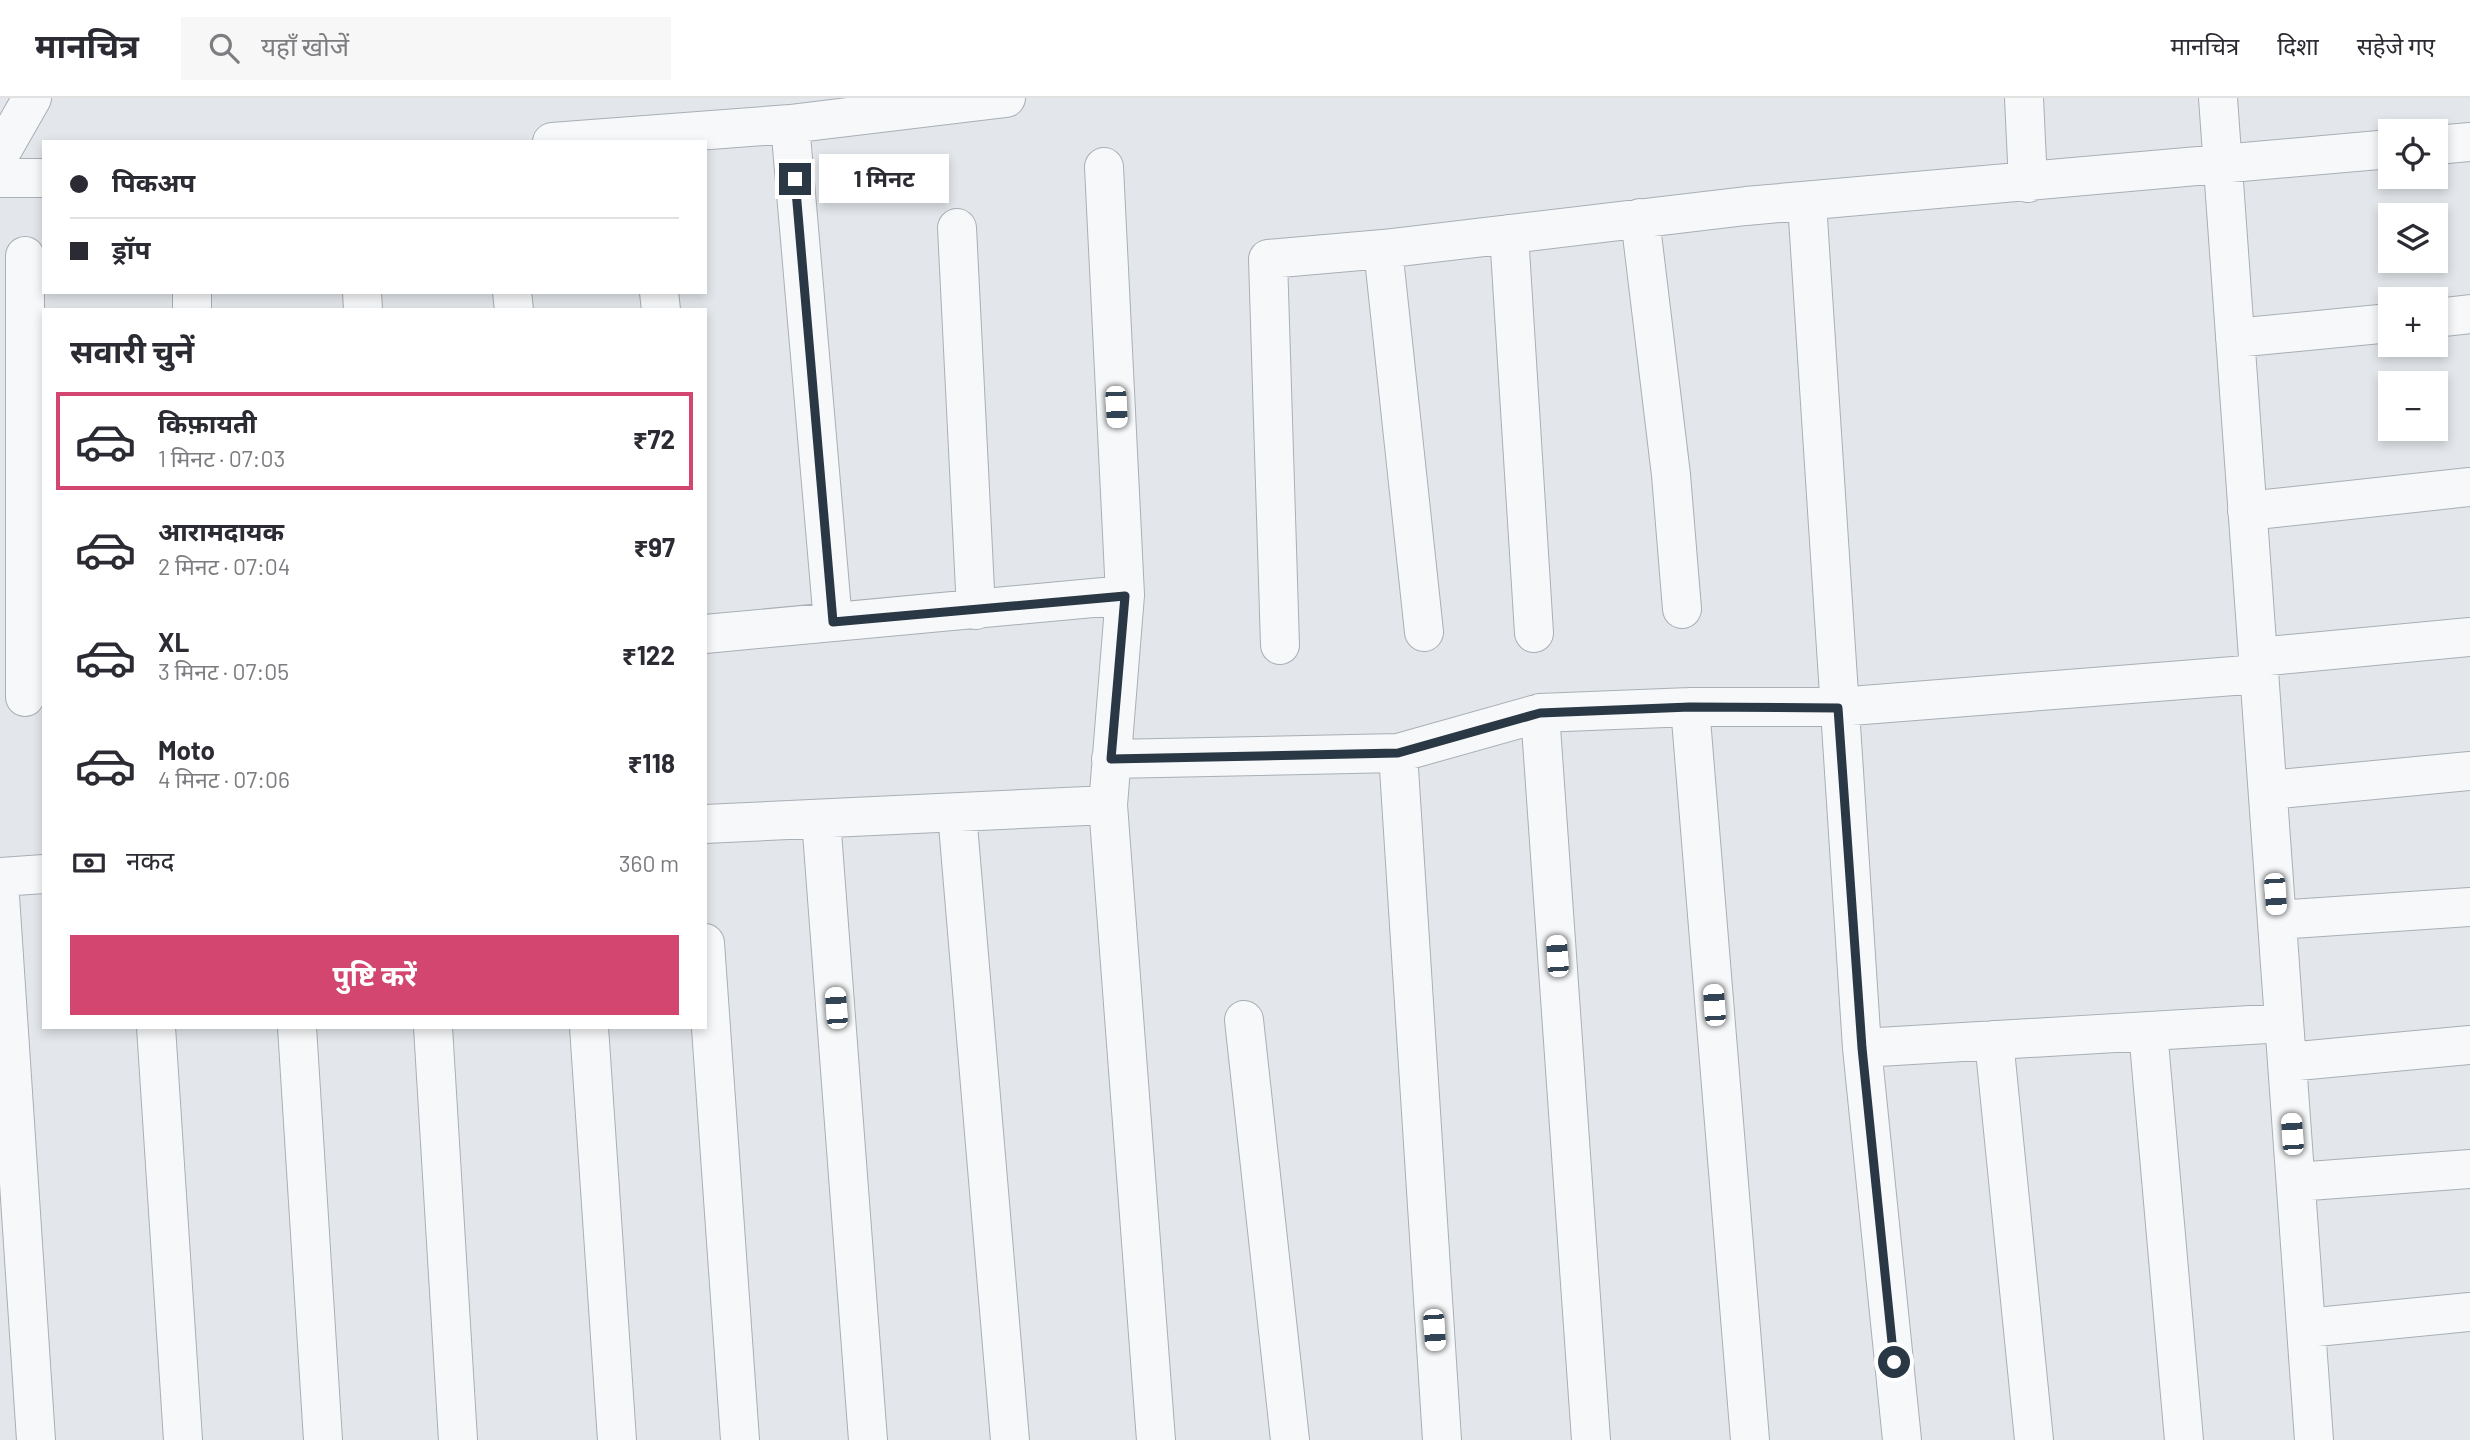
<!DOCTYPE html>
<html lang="hi">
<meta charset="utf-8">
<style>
:root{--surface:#fff;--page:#f7f7f7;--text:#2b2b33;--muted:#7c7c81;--line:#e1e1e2;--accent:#d2466f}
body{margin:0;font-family:Barlow,"Noto Sans Devanagari",sans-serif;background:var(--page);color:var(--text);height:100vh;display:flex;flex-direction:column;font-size:26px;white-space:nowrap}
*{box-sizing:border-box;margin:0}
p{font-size:23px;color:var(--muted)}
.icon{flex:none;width:38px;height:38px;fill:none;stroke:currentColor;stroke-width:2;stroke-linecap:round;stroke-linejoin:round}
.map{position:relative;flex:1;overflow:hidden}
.sheet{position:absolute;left:42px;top:210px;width:665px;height:721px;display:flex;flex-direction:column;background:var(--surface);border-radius:0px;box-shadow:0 4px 10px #0003}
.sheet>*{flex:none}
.hud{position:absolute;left:42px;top:42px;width:665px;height:154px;border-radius:0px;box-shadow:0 4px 10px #0003;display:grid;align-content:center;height:154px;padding:0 28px;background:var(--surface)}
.tools{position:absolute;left:2378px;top:21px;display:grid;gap:14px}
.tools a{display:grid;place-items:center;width:70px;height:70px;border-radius:0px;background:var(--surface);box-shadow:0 4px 10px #0003;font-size:35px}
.end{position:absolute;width:32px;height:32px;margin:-16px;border:9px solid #2a3744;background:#fff;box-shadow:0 0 0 4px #fff}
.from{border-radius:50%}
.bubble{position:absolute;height:49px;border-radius:0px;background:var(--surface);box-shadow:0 4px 10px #0003;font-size:23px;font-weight:700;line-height:49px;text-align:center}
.car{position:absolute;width:21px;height:42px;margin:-21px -10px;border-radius:9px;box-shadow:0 0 5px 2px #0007;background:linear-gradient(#fff 24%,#345 0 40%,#fff 0 76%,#345 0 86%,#fff 0)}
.hud b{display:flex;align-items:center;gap:24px;height:66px;font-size:26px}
.hud b+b{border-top:2px solid var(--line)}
.hud i{width:18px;height:18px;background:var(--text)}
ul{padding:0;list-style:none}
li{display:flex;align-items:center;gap:21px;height:98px;margin:0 14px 10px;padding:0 14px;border:4px solid transparent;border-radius:0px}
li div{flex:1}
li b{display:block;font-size:26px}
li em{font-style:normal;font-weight:700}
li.current{border-color:var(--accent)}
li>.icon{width:63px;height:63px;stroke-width:1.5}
h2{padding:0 28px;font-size:32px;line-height:84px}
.pay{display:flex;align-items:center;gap:18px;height:77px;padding:0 28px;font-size:26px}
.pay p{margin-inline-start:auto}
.button{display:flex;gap:14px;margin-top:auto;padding:14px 28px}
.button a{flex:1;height:80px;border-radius:0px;background:var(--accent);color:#fff;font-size:28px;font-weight:700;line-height:80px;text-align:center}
header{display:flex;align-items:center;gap:42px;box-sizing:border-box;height:98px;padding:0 35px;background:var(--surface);border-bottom:2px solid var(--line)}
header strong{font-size:33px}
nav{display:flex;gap:38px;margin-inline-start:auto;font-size:24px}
.search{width:490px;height:63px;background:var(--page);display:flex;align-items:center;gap:18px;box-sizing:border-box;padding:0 24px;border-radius:0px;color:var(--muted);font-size:26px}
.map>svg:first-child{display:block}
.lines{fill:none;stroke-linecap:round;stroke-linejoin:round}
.street-casing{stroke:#a8afb6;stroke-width:40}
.street{stroke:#f6f8f9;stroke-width:38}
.route{stroke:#2a3744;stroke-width:9}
</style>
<header>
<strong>मानचित्र</strong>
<div class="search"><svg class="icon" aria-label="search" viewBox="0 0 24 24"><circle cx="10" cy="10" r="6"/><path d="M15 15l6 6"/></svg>यहाँ खोजें</div>
<nav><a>मानचित्र</a><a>दिशा</a><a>सहेजे गए</a></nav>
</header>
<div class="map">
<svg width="2470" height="1342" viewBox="0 0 2470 1342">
<rect width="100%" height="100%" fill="#e3e7eb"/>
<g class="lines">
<defs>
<path id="street" d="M2024,0l4,85
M2218,0l96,1342
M790,26l43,498
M552,44l238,-18 216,-26
M2436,47l34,-3
M0,56l32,-56
M0,80h44
M1807,105l55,845 40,392
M1640,120l31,257 11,134
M957,130l19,382
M1509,136l25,399
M1383,151l41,383
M192,194v18
M362,194l1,18
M512,194l2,18
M659,194l2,18
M2436,220l34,-4
M2235,240l155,-15
M2247,413l223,-24
M1125,497l-17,210 48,635
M705,536l420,-39 -21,-428
M1280,547l-12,-386 115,-10 363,-43 644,-57
M2258,559l212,-20
M25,599v-441
M1690,609l60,733
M1540,615l51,727
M1398,655l44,687
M1111,661l287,-6 142,-40 150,-6h148l421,-33
M2268,692l202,-19
M957,715l53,627
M821,721l47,621
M705,726l403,-19
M0,779l44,-3
M0,798l36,544
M2277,822l193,-13
M705,845l35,497
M1244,922l46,420
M156,929l27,413
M297,929l26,413
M433,929l25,413
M589,929l28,413
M2148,933l36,409
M1994,942l40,400
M1862,950l422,-25
M2287,964l183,-17
M2296,1084l174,-13
M2306,1230l164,-16"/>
</defs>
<!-- street casing -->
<use href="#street" class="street-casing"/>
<!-- street -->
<use href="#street" class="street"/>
</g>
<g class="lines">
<!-- route -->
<path class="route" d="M795,81l38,443 292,-26 -14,163 287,-6 142,-40 150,-6 148,1 24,340 32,314"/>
</g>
</svg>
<div class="tools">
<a><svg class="icon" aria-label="locate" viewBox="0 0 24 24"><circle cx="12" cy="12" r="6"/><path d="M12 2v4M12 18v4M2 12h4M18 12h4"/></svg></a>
<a><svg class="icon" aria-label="layers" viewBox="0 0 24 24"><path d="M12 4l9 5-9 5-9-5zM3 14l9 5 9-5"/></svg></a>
<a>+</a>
<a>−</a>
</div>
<i class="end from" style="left:1894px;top:1264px"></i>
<i class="end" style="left:795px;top:81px"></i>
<div class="bubble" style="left:819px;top:56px;width:130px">1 मिनट</div>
<i class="car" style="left:1116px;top:309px;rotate:177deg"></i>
<i class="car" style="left:2275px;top:796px;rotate:176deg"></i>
<i class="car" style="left:1557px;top:858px;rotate:356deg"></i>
<i class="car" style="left:1714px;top:907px;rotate:356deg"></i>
<i class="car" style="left:836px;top:910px;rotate:356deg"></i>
<i class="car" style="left:2292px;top:1036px;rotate:356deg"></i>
<i class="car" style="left:1434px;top:1232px;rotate:176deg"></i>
<div class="hud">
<b><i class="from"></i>पिकअप</b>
<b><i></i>ड्रॉप</b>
</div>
<section class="sheet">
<h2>सवारी चुनें</h2>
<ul>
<li class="current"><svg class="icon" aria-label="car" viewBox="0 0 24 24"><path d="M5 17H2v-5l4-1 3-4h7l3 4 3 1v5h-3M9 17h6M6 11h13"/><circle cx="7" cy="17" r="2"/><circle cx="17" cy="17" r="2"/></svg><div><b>किफ़ायती</b><p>1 मिनट · 07:03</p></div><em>₹72</em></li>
<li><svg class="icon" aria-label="car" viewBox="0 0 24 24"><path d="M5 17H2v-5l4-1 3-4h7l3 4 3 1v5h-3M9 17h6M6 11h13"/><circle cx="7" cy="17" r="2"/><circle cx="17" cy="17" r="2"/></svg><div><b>आरामदायक</b><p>2 मिनट · 07:04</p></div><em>₹97</em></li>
<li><svg class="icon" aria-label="car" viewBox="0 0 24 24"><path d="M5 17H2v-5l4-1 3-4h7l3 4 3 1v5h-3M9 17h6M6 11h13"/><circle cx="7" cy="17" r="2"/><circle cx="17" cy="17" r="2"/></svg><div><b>XL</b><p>3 मिनट · 07:05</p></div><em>₹122</em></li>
<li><svg class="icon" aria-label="car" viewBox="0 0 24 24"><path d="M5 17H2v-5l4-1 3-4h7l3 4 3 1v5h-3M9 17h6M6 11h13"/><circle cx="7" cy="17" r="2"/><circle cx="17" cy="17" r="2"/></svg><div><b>Moto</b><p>4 मिनट · 07:06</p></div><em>₹118</em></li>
</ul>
<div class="pay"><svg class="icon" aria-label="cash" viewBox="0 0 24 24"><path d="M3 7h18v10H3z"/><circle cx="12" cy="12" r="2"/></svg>नकद<p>360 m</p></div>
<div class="button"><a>पुष्टि करें</a></div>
</section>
</div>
